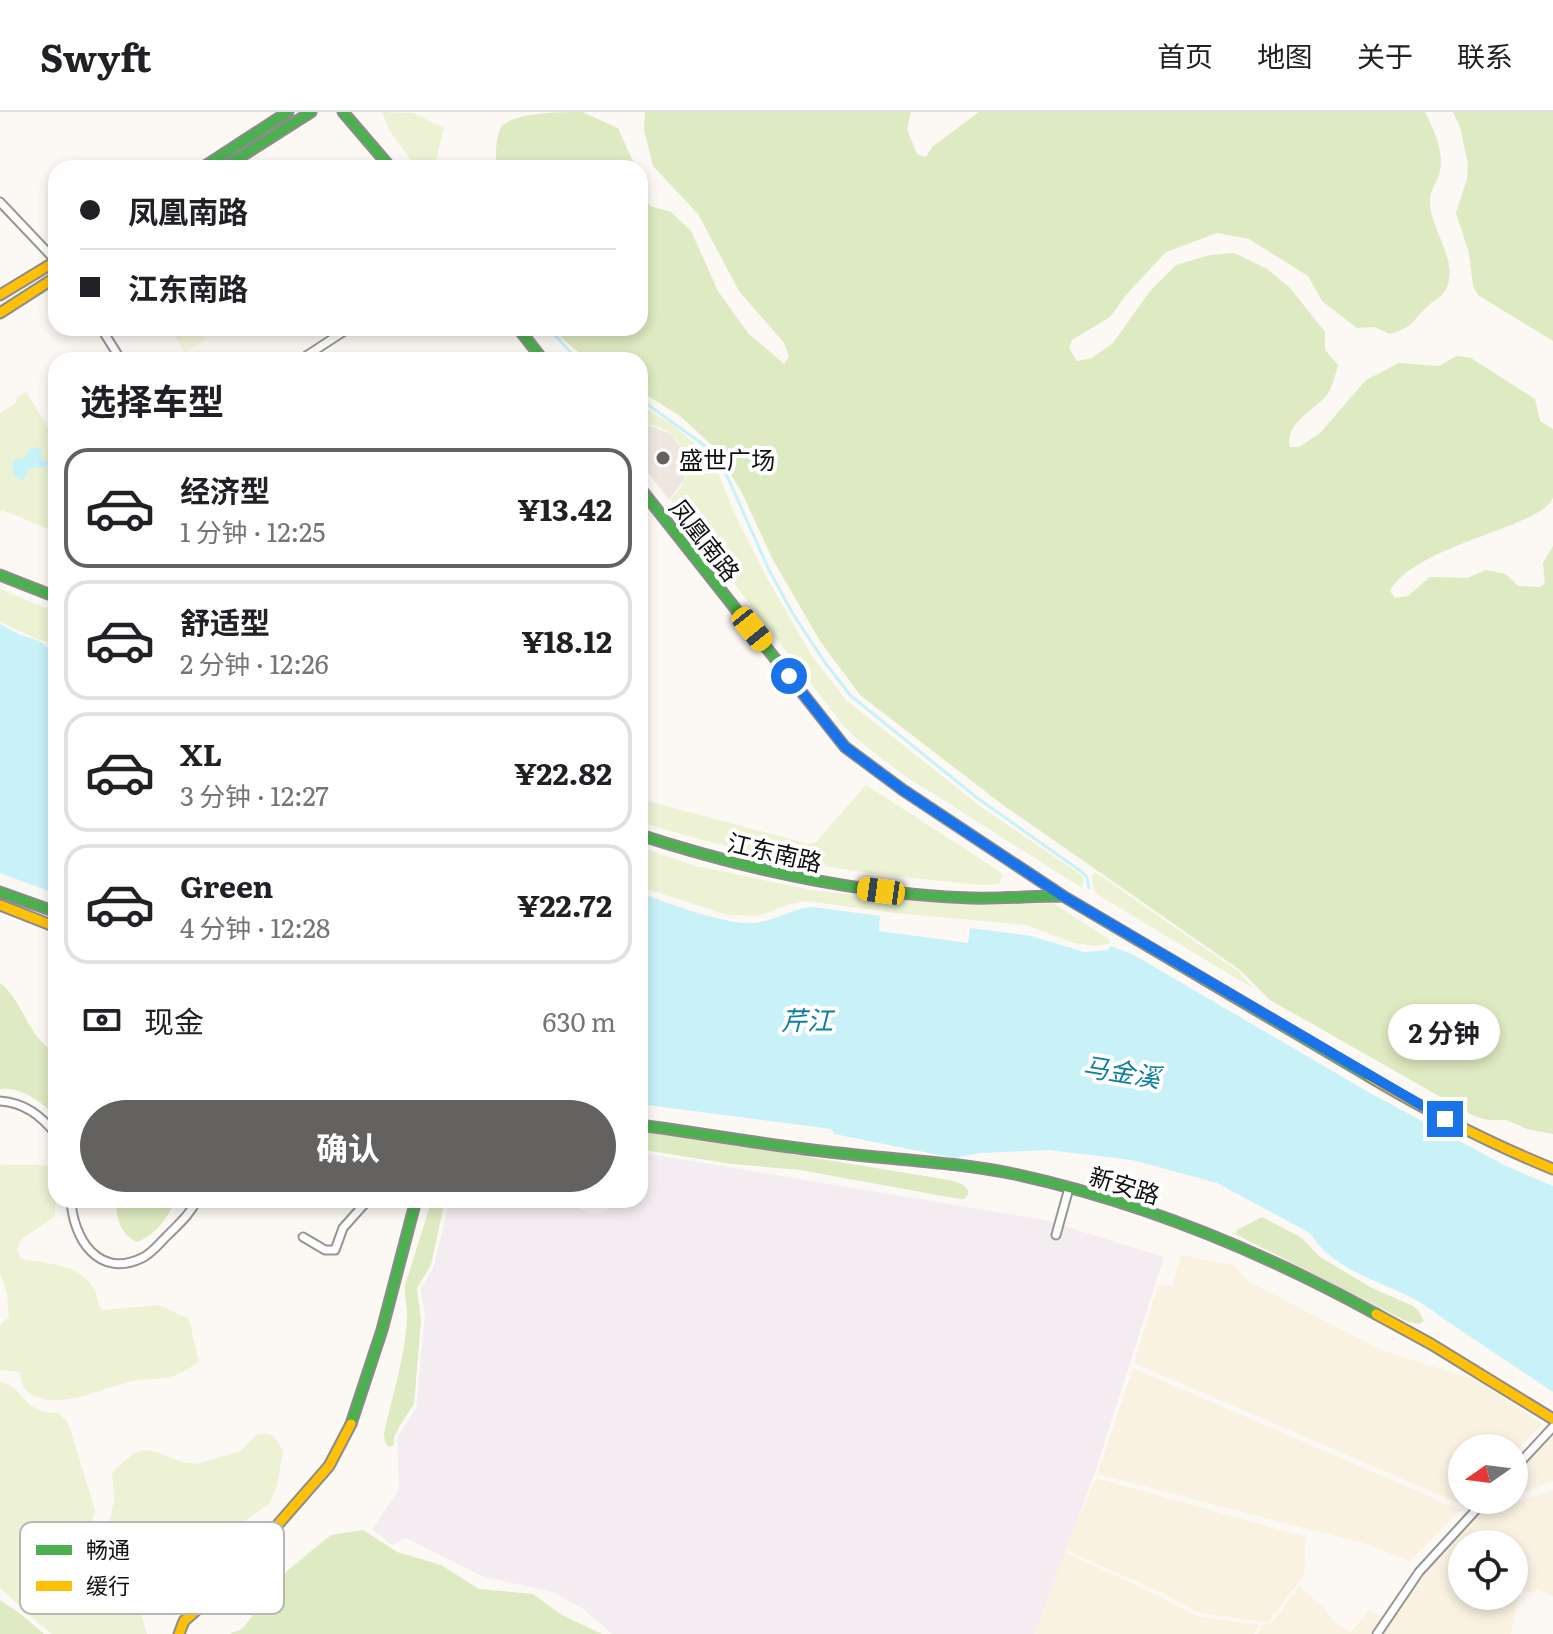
<!DOCTYPE html>
<html lang="zh">
<meta charset="utf-8">
<style>
:root{--surface:#fff;--page:#f2f2f2;--text:#202124;--muted:#757577;--line:#e0e0e0;--accent:#636260}
body{margin:0;font-family:Literata,"Noto Sans SC",serif;background:var(--page);color:var(--text);height:100vh;display:flex;flex-direction:column;font-size:30px;white-space:nowrap}
*{box-sizing:border-box;margin:0}
p{font-size:26px;color:var(--muted)}
.icon{flex:none;width:44px;height:44px;fill:none;stroke:currentColor;stroke-width:2;stroke-linecap:round;stroke-linejoin:round}
.map{position:relative;flex:1;overflow:hidden}
.side{position:absolute;left:48px;top:240px;width:600px;height:856px;display:flex;flex-direction:column;background:var(--surface);border-radius:24px;box-shadow:0 4px 12px #0003}
.side>*{flex:none}
.hud{position:absolute;left:48px;top:48px;width:600px;height:176px;border-radius:24px;box-shadow:0 4px 12px #0003;display:grid;align-content:center;height:176px;padding:0 32px;background:var(--surface)}
.needle{width:52px;rotate:256deg}
.buttons{position:absolute;left:1448px;top:1322px;display:grid;gap:16px}
.buttons a{display:grid;place-items:center;width:80px;height:80px;border-radius:50%;background:var(--surface);box-shadow:0 4px 12px #0003;font-size:40px}
.end{position:absolute;width:36px;height:36px;margin:-18px;border:10px solid #1a73e8;background:#fff;box-shadow:0 0 0 4px #fff}
.from{border-radius:50%}
.bubble{position:absolute;height:56px;border-radius:28px;background:var(--surface);box-shadow:0 4px 12px #0003;font-size:26px;font-weight:700;line-height:56px;text-align:center}
.car{position:absolute;width:24px;height:48px;margin:-24px -12px;border-radius:10px;box-shadow:0 0 6px 2px #0007;background:linear-gradient(#f5c518 24%,#345 0 40%,#f5c518 0 76%,#345 0 86%,#f5c518 0)}
.hud b{display:flex;align-items:center;gap:28px;height:76px;font-size:30px}
.hud b+b{border-top:2px solid var(--line)}
.hud i{width:20px;height:20px;background:var(--text)}
ul{padding:0;list-style:none}
li{display:flex;align-items:center;gap:24px;height:120px;margin:0 16px 12px;padding:0 16px;border:4px solid var(--line);border-radius:24px}
li div{flex:1}
li b{display:block;font-size:30px}
li em{font-style:normal;font-weight:700}
li.active{border-color:var(--accent)}
li>.icon{width:72px;height:72px;stroke-width:1.5}
h2{padding:0 32px;font-size:36px;line-height:96px}
.pay{display:flex;align-items:center;gap:20px;height:88px;padding:0 32px;font-size:30px}
.pay p{margin-inline-start:auto}
.primary-button{display:flex;gap:16px;margin-top:auto;padding:16px 32px}
.primary-button a{flex:1;height:92px;border-radius:48px;background:var(--accent);color:#fff;font-size:32px;font-weight:700;line-height:92px;text-align:center}
header{display:flex;align-items:center;gap:48px;box-sizing:border-box;height:112px;padding:0 40px;background:var(--surface);border-bottom:2px solid var(--line)}
header strong{font-size:38px}
nav{display:flex;gap:44px;margin-inline-start:auto;font-size:28px}
.map>svg:first-child{display:block}
.industrial{fill:#f3edf1}
.farmland{fill:#f9f2e1;fill-rule:evenodd}
.green{fill:#ecf2d3}
.forest{fill:#deeac1}
.pitch{fill:#f4f6de}
.plaza{fill:#ede7e0}
.water{fill:#c9f1f8}
.lines{fill:none;stroke-linecap:round;stroke-linejoin:round}
.stream{stroke:#c9f1f8;stroke-width:3}
.street-casing{stroke:#969593;stroke-width:11}
.fast-casing{stroke:#8d8c8a;stroke-width:13}
.slow-casing{stroke:#8d8c8a;stroke-width:13}
.street{stroke:#fffefe;stroke-width:7}
.fast{stroke:#4caf50;stroke-width:9}
.slow{stroke:#ffc107;stroke-width:9}
.route{stroke:#1a73e8;stroke-width:10}
.poi-dot{fill:#636260;stroke:#fff;stroke-width:3}
.labels{text-anchor:middle;dominant-baseline:central;stroke-width:8;stroke-linejoin:round;paint-order:stroke}
.poi-label{font-size:24px;fill:#101010;stroke:#fff;text-anchor:start}
.street-label{font-size:24px;fill:#101010;stroke:#fff}
.water-label{font-size:26px;font-style:italic;fill:#107fa2;stroke:#fff}
.key{fill:#fff;stroke:#b7b7b7;stroke-width:2}
.key-label{font-size:22px;fill:#101010}
</style>
<header>
<strong>Swyft</strong>
<nav><a>首页</a><a>地图</a><a>关于</a><a>联系</a></nav>
</header>
<div class="map">
<svg width="1553" height="1522" viewBox="0 0 1553 1522">
<rect width="100%" height="100%" fill="#fcf9f5"/>
<!-- industrial -->
<path class="industrial" d="M644,1041l401,67 119,37 -69,216 -60,161h-423l-30,-26 -30,-16 -70,-16 -76,-38 -14,7 -20,-16 27,-40 -2,-51 19,-30 9,-96 -5,-22 13,-22 17,-68h102l43,14 13,-4 6,-10h26v-40z"/>
<!-- farmland -->
<path class="farmland" d="M1181,1143l52,10 16,17 135,69 95,30 63,43 -28,30v-6h-52v52h9l-6,6 -331,-143 24,-78 14,1z
M1133,1256l328,142 -51,51 -44,-17 -269,-70z
M1553,1322v47l-39,15v-21z
M1096,1366l210,59 -2,38 -36,48 -72,-11 -25,-15 -106,-47z
M1553,1378v106l-16,-6 -3,3 -14,-3 -9,44h-128l41,-60 55,-60zM1514,1432v52h-52v-52z
M1065,1440l96,45 34,19 64,9 -5,9h-219z
M1299,1474l25,22 11,15 16,9 19,-22 12,8 -12,16h-112l3,-9 10,-1z"/>
<!-- green -->
<path class="green" d="M382,0l31,1 31,15 -10,40h-17l-28,-38z
M26,280l30,48v92l-54,-22 -2,2v-99l16,-10 1,-6z
M640,293l33,20 39,33 24,59 29,57 46,81 35,45 134,106 104,71 -2,11 -180,-114 -43,-33 -17,-17 -172,-224c5,-6 12,-12 15,-21 9,-26 -17,-60 -45,-53z
M0,477l56,23v32l-17,-4 -39,-18z
M866,673l133,86 3,4 -2,8c-20,5 -46,-2 -67,-3 -101,-9 -197,-28 -293,-58v-23l169,45 7,-2z
M640,735l56,19 116,24 78,9 94,6 69,-2 57,37 -1,4 -13,2 -22,-3 -47,-18 -132,-12 -88,-12 -18,3 -31,12 -30,-1 -88,-28z
M1095,760l143,99 16,18 -159,-96 -4,-17z
M0,1052c18,3 35,-2 52,3l4,19 -1,30 -33,23 -5,10 4,10c33,5 74,7 78,47l4,4 56,-5 30,14 10,43c-7,4 -14,9 -21,12 -15,7 -34,4 -49,8 -30,7 -81,34 -106,5l-3,-15 -20,-2v-45l9,-8 -2,-24 -7,-21z
M0,1269c26,8 23,33 58,32l10,9 27,88 -4,18 8,33c7,5 17,6 23,12 9,8 22,48 25,61h-96l-51,-46z
M267,1321l7,3 9,15 -6,35 -8,18 -47,33 -15,29 -7,2 -59,-11h-19l-13,-6 -4,-7 9,-44 -2,-28 21,-18 10,-4 11,1 28,11 14,2 45,-13 15,-16z"/>
<!-- forest -->
<path class="forest" d="M582,0l36,16 18,40h-140c0,-13 -1,-26 4,-39 9,-17 63,-17 82,-17z
M645,0h266l-4,17 10,25 9,3 6,-10 47,-35h446c9,18 19,39 15,59 -2,10 -10,18 -10,29 -1,29 30,60 16,89 -3,7 -13,12 -18,17 -18,16 -12,20 -38,28l-16,-7 -17,1 -35,-27 -14,-25 -59,-37 -32,-6 -51,19 -40,43 -16,22 -38,23 -3,8 8,13 15,-3 21,-15 37,-52 26,-26 34,-10 24,-2 32,15 24,20 35,44v18l13,15c-3,10 -5,23 -12,31 -13,15 -42,28 -36,51h9l21,-14 46,-53 33,-17 40,3 18,-10 14,2 64,41 5,22 13,8c0,16 0,54 0,68 -8,30 -138,47 -163,94l5,7 13,-2 22,-19 37,1 19,-8 20,4 12,12 22,1 5,-4 -2,-20 10,-17v588l-26,-5 -21,-9h-18l-14,-4 -204,-116 -30,-30 -237,-165 -143,-110 -40,-54 -48,-83 -30,-65 -27,-45 -35,-32 -40,-25v-31c-47,0 -54,5 -87,-32h87v-133l10,11 21,6 20,19 27,60 30,42 36,31 5,-7 -5,-14 -45,-52 -41,-77 -45,-48 -9,-36z
M1453,0h100v229l-75,-46 -5,-9 -4,-33 -13,-40 11,-34 1,-15 -8,-37z
M0,871c24,18 27,55 56,70v62c-16,-13 -34,-29 -56,-26z
M640,1017l309,51 13,4 6,6v5l-4,4 -10,-1 -154,-28 -68,-6 -89,-14 -3,4z
M116,1088h60c-9,18 -19,34 -39,42 -17,-8 -21,-25 -21,-42z
M432,1088h13l-14,65 -14,23 4,33 -7,83 -12,18 -8,15v8l-5,2 -4,-5 -1,-8c8,-39 22,-78 23,-118 0,-11 -3,-20 -2,-31z
M1262,1105l40,21 18,19 52,31 41,18 6,5 5,10 -4,3 -12,-2 -173,-88 2,-4z
M363,1418l34,22 44,13 38,24 54,5 29,21 40,19h-373l13,-5 46,-59 43,-35z
M0,1488l22,15 22,19h-44z"/>
<!-- pitch -->
<path class="pitch" d="M170,216h29l7,12 -21,13z"/>
<!-- plaza -->
<path class="plaza" d="M647,313l24,9 14,20 2,11 -3,15 -15,20 -29,-38v-36z"/>
<!-- water -->
<path class="water" d="M34,335l7,2 1,12 7,1 -3,5 -16,1 -8,14 -8,-7 -2,-9 2,-6 10,-2 6,-10z
M0,512l20,11 20,6 16,14v239l-56,-21z
M640,781c29,10 84,32 114,30 21,-2 39,-15 60,-16l66,9 -1,15 89,12 2,-15 61,8 53,16 24,-2 3,-4 23,9 236,138 136,73 47,20v206l-115,-77c-37,-32 -100,-36 -128,-82l-93,-50 -85,-23 -84,-10 -67,3 -27,5 -120,-24 -3,-5 -191,-25z"/>
<g class="lines">
<!-- stream -->
<path class="stream" d="M548,216l30,32
M640,287l72,52 16,27 41,92 24,44 33,50 25,32 125,101 106,75 5,5 2,11"/>
<defs>
<path id="street" d="M0,90l56,59
M101,216l20,32
M300,248l49,-32
M0,989c25,2 40,14 56,33
M71,1088c2,38 27,79 71,58 11,-5 19,-17 28,-25 11,-11 20,-19 27,-33
M1056,1123l13,-47
M303,1125l22,13h10l8,-22 25,-28
M1514,1357l39,-42
M1377,1522l42,-62 66,-72"/>
<path id="fast" d="M343,0l48,56
M202,56l86,-56
M223,56l88,-56
M518,216l25,32
M640,376l205,259 58,43 160,106 307,181
M0,463l56,22
M640,723c108,35 218,59 331,63 31,1 61,-2 92,-2
M0,780l56,20
M640,1013c66,9 132,21 199,28 58,7 117,9 175,21 125,27 249,78 362,140
M351,1312l31,-94 34,-130"/>
<path id="slow" d="M0,183l56,-34
M0,201l56,-36
M0,793l56,22
M1370,965c59,35 119,66 183,92
M1376,1202l55,30 122,75
M179,1522l5,-13 42,-37 103,-118 22,-42"/>
</defs>
<!-- street casing -->
<use href="#street" class="street-casing"/>
<!-- fast casing -->
<use href="#fast" class="fast-casing"/>
<!-- slow casing -->
<use href="#slow" class="slow-casing"/>
<!-- street -->
<use href="#street" class="street"/>
<!-- fast -->
<use href="#fast" class="fast"/>
<!-- slow -->
<use href="#slow" class="slow"/>
</g>
<g class="lines">
<!-- route -->
<path class="route" d="M789,564l56,71 58,43 160,106 382,223"/>
</g>
<!-- markers -->
<circle class="poi-dot" cx="663" cy="346" r="8"/>
<g class="labels">
<!-- poi labels -->
<g class="poi-label">
<text x="679" y="346">盛世广场</text>
</g>
<!-- street labels -->
<g class="street-label">
<text transform="translate(706 427) rotate(52)">凤凰南路</text>
<text transform="translate(775 739) rotate(13)">江东南路</text>
<text transform="translate(1125 1072) rotate(17)">新安路</text>
</g>
<!-- water labels -->
<g class="water-label">
<text x="807" y="906">芹江</text>
<text transform="translate(1122 958) rotate(9)">马金溪</text>
</g>
</g>
<!-- legend -->
<rect x="20" y="1410" width="264" height="92" rx="12" class="key"/>
<rect x="36" y="1433" width="36" height="10" fill="#4caf50"/>
<rect x="36" y="1469" width="36" height="10" fill="#ffc107"/>
<g class="key-label">
<text x="86" y="1446">畅通</text>
<text x="86" y="1482">缓行</text>
</g>
</svg>
<div class="buttons">
<a><svg class="needle" viewBox="-14 -14 28 28"><path d="M0-13l5 13h-10z" fill="#e53935"/><path d="M0 13l5-13h-10z" fill="#757577"/></svg></a>
<a><svg class="icon" aria-label="locate" viewBox="0 0 24 24"><circle cx="12" cy="12" r="6"/><path d="M12 2v4M12 18v4M2 12h4M18 12h4"/></svg></a>
</div>
<i class="end from" style="left:789px;top:564px"></i>
<i class="end" style="left:1445px;top:1007px"></i>
<div class="bubble" style="left:1388px;top:892px;width:112px">2 分钟</div>
<i class="car" style="left:752px;top:517px;rotate:141deg"></i>
<i class="car" style="left:881px;top:779px;rotate:278deg"></i>
<div class="hud">
<b><i class="from"></i>凤凰南路</b>
<b><i></i>江东南路</b>
</div>
<section class="side">
<h2>选择车型</h2>
<ul>
<li class="active"><svg class="icon" aria-label="car" viewBox="0 0 24 24"><path d="M5 17H2v-5l4-1 3-4h7l3 4 3 1v5h-3M9 17h6M6 11h13"/><circle cx="7" cy="17" r="2"/><circle cx="17" cy="17" r="2"/></svg><div><b>经济型</b><p>1 分钟 · 12:25</p></div><em>¥13.42</em></li>
<li><svg class="icon" aria-label="car" viewBox="0 0 24 24"><path d="M5 17H2v-5l4-1 3-4h7l3 4 3 1v5h-3M9 17h6M6 11h13"/><circle cx="7" cy="17" r="2"/><circle cx="17" cy="17" r="2"/></svg><div><b>舒适型</b><p>2 分钟 · 12:26</p></div><em>¥18.12</em></li>
<li><svg class="icon" aria-label="car" viewBox="0 0 24 24"><path d="M5 17H2v-5l4-1 3-4h7l3 4 3 1v5h-3M9 17h6M6 11h13"/><circle cx="7" cy="17" r="2"/><circle cx="17" cy="17" r="2"/></svg><div><b>XL</b><p>3 分钟 · 12:27</p></div><em>¥22.82</em></li>
<li><svg class="icon" aria-label="car" viewBox="0 0 24 24"><path d="M5 17H2v-5l4-1 3-4h7l3 4 3 1v5h-3M9 17h6M6 11h13"/><circle cx="7" cy="17" r="2"/><circle cx="17" cy="17" r="2"/></svg><div><b>Green</b><p>4 分钟 · 12:28</p></div><em>¥22.72</em></li>
</ul>
<div class="pay"><svg class="icon" aria-label="cash" viewBox="0 0 24 24"><path d="M3 7h18v10H3z"/><circle cx="12" cy="12" r="2"/></svg>现金<p>630 m</p></div>
<div class="primary-button"><a>确认</a></div>
</section>
</div>
